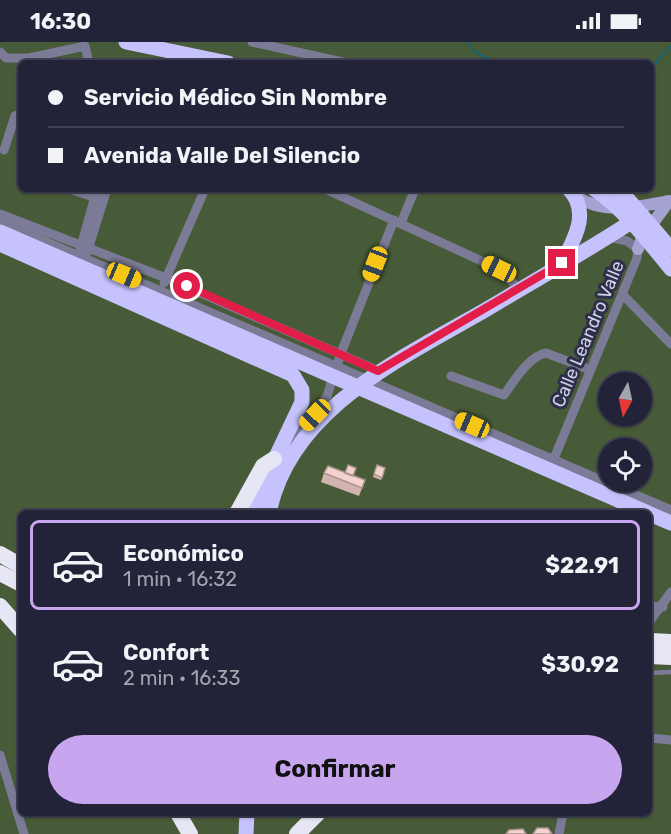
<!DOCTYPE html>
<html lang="es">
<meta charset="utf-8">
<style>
:root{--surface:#222338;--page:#2e2f43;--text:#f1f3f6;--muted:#a2a4ae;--line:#3f4053;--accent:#c7a6ef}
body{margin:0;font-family:Rubik,sans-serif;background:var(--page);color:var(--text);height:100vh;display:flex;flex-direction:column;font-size:22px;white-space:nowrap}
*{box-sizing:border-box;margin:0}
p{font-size:20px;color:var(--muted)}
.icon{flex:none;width:33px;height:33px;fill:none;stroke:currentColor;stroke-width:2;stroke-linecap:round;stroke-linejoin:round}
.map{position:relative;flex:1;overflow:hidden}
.sheet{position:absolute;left:18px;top:468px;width:634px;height:306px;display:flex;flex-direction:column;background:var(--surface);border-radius:9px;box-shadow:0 2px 4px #0004,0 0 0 2px var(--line)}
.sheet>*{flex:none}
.guide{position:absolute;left:18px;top:18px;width:636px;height:132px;border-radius:9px;box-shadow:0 2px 4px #0004,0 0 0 2px var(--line);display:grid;align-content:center;height:132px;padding:0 30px;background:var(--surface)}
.needle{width:39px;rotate:188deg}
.controls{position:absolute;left:598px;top:330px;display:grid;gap:12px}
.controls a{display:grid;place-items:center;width:54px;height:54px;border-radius:50%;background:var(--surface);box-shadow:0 2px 4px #0004,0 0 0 2px var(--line);font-size:30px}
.end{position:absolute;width:27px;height:27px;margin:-14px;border:8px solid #e11d48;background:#fff;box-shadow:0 0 0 3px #fff}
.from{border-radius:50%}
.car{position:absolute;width:18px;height:36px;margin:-18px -9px;border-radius:8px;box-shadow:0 0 4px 2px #0007;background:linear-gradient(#f5c518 24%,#345 0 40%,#f5c518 0 76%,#345 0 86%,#f5c518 0)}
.guide b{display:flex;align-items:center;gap:21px;height:57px;font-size:22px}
.guide b+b{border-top:2px solid var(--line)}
.guide i{width:15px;height:15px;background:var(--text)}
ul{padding:10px 0 0;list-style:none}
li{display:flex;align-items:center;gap:18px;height:90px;margin:0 12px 9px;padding:0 18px;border:3px solid transparent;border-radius:9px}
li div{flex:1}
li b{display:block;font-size:22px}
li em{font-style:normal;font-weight:700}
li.current{border-color:var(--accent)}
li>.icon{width:54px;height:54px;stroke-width:1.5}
.button{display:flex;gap:12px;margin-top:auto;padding:12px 30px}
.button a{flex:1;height:69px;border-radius:36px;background:var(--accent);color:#111;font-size:24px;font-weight:700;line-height:69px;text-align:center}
.status{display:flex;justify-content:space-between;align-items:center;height:42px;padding:0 30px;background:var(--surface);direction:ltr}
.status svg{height:16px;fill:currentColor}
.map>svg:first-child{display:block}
.green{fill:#485b38;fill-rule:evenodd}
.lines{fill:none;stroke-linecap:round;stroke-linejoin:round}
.stream{stroke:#126476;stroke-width:2}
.lane{stroke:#7c7b97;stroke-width:4.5}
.street{stroke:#7c7b97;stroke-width:9}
.secondary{stroke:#a5a3d1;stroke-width:12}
.primary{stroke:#c5c2fd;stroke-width:15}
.highway{stroke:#e6e6f4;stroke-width:16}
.wall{fill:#d2b5b0}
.building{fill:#f4d2cd;stroke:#ab9390;stroke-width:1.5}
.route{stroke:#e11d48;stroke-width:8}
.labels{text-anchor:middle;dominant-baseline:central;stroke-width:6;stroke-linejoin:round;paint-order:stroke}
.street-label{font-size:18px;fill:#d1d2e4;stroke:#2e2f4b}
</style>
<div class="status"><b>16:30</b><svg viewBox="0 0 49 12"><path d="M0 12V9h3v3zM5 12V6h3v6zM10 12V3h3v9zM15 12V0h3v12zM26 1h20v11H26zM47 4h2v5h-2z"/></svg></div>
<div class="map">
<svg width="671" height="792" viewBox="0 0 671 792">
<rect width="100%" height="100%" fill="#2e2f4b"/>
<!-- green -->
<path class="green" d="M0,0h671v792h-671zM21,21h630v126h-630zM609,340h33v34h-33zM609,406h33v34h-33zM21,471h629v300h-629z"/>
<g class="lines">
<!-- stream -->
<path class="stream" d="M468,0l6,9 23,12
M651,26l20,-22"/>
<!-- lane -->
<path class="lane" d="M650,631l21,-1"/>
<!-- street -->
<path class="street" d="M252,0l95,21
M0,10l6,6h23l56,-12 4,17
M4,108l11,-34 6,-3
M70,147l29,10
M325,147l174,80 21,21
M0,172l166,64 213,93
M0,180l671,288
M401,181l14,-34
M80,208l17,-61
M87,211l20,-64
M164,241l41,-94
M623,253l48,49
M451,334l53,19c10,-14 25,-39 42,-42l45,17
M286,403l29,-30 12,-19 14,-43 53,-133
M553,419l84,-203 1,-9 -11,-8 -18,-4
M650,564l13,1
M650,579l21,-29
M650,696l21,2
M0,713l24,79
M559,792l4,-21"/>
<!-- secondary -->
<path class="secondary" d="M577,155c28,18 61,10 92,4
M638,207l4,-11 27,-37"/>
<!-- primary -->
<path class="primary" d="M126,0l102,21
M594,147c30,20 54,52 77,80
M619,147l52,60
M0,190l648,281
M0,202l293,131 9,15v12l-36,76 -11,35
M562,221c12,-23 29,-51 7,-74
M269,471c21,-105 135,-156 218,-204 52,-31 105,-61 155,-94
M650,472l21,9
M246,792l1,-21"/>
<!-- highway -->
<path class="highway" d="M237,471l26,-47 11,-7
M0,512l21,12
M0,531l21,11
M0,564l21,24
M650,599l21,1
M650,614l21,1
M178,771l12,21
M297,792l21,-21"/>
</g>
<!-- wall -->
<path class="wall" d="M377,423l8,3 -4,12 -8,-3z
M324,431h21l20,7 -6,16 -38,-14z"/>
<!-- building -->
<path class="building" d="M348,423l8,3 -3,8 -8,-3z
M377,423l8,3 -3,10 -8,-4z
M328,424l37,14 -3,8 -38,-15z
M537,786h11l4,6h-19z
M523,787l3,5h-20l3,-4z"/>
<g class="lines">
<!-- route -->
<path class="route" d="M187,244l191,85 184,-108"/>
</g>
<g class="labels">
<!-- street labels -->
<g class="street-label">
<text transform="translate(588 292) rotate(-67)">Calle Leandro Valle</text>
</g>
</g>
</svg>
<div class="controls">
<a><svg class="needle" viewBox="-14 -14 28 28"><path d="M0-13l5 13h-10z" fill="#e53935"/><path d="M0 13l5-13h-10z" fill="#a2a4ae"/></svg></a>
<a><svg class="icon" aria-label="locate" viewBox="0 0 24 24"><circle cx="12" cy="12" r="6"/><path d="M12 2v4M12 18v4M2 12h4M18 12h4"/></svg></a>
</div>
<i class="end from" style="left:187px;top:244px"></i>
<i class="end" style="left:562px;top:221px"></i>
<i class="car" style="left:375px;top:222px;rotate:201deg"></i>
<i class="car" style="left:499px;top:227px;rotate:295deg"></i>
<i class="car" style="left:124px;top:233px;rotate:113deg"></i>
<i class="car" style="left:315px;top:373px;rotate:224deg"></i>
<i class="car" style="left:472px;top:383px;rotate:293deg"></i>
<div class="guide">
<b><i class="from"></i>Servicio Médico Sin Nombre</b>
<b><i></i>Avenida Valle Del Silencio</b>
</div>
<section class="sheet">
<ul>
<li class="current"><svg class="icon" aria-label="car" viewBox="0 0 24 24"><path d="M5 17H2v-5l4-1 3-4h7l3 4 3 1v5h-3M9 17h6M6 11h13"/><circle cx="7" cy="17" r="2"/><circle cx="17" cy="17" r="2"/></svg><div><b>Económico</b><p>1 min · 16:32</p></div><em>$22.91</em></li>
<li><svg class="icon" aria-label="car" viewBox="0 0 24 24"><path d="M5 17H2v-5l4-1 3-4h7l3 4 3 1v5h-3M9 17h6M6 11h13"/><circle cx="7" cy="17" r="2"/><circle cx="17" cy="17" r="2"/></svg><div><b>Confort</b><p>2 min · 16:33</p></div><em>$30.92</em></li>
</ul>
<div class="button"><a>Confirmar</a></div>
</section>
</div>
